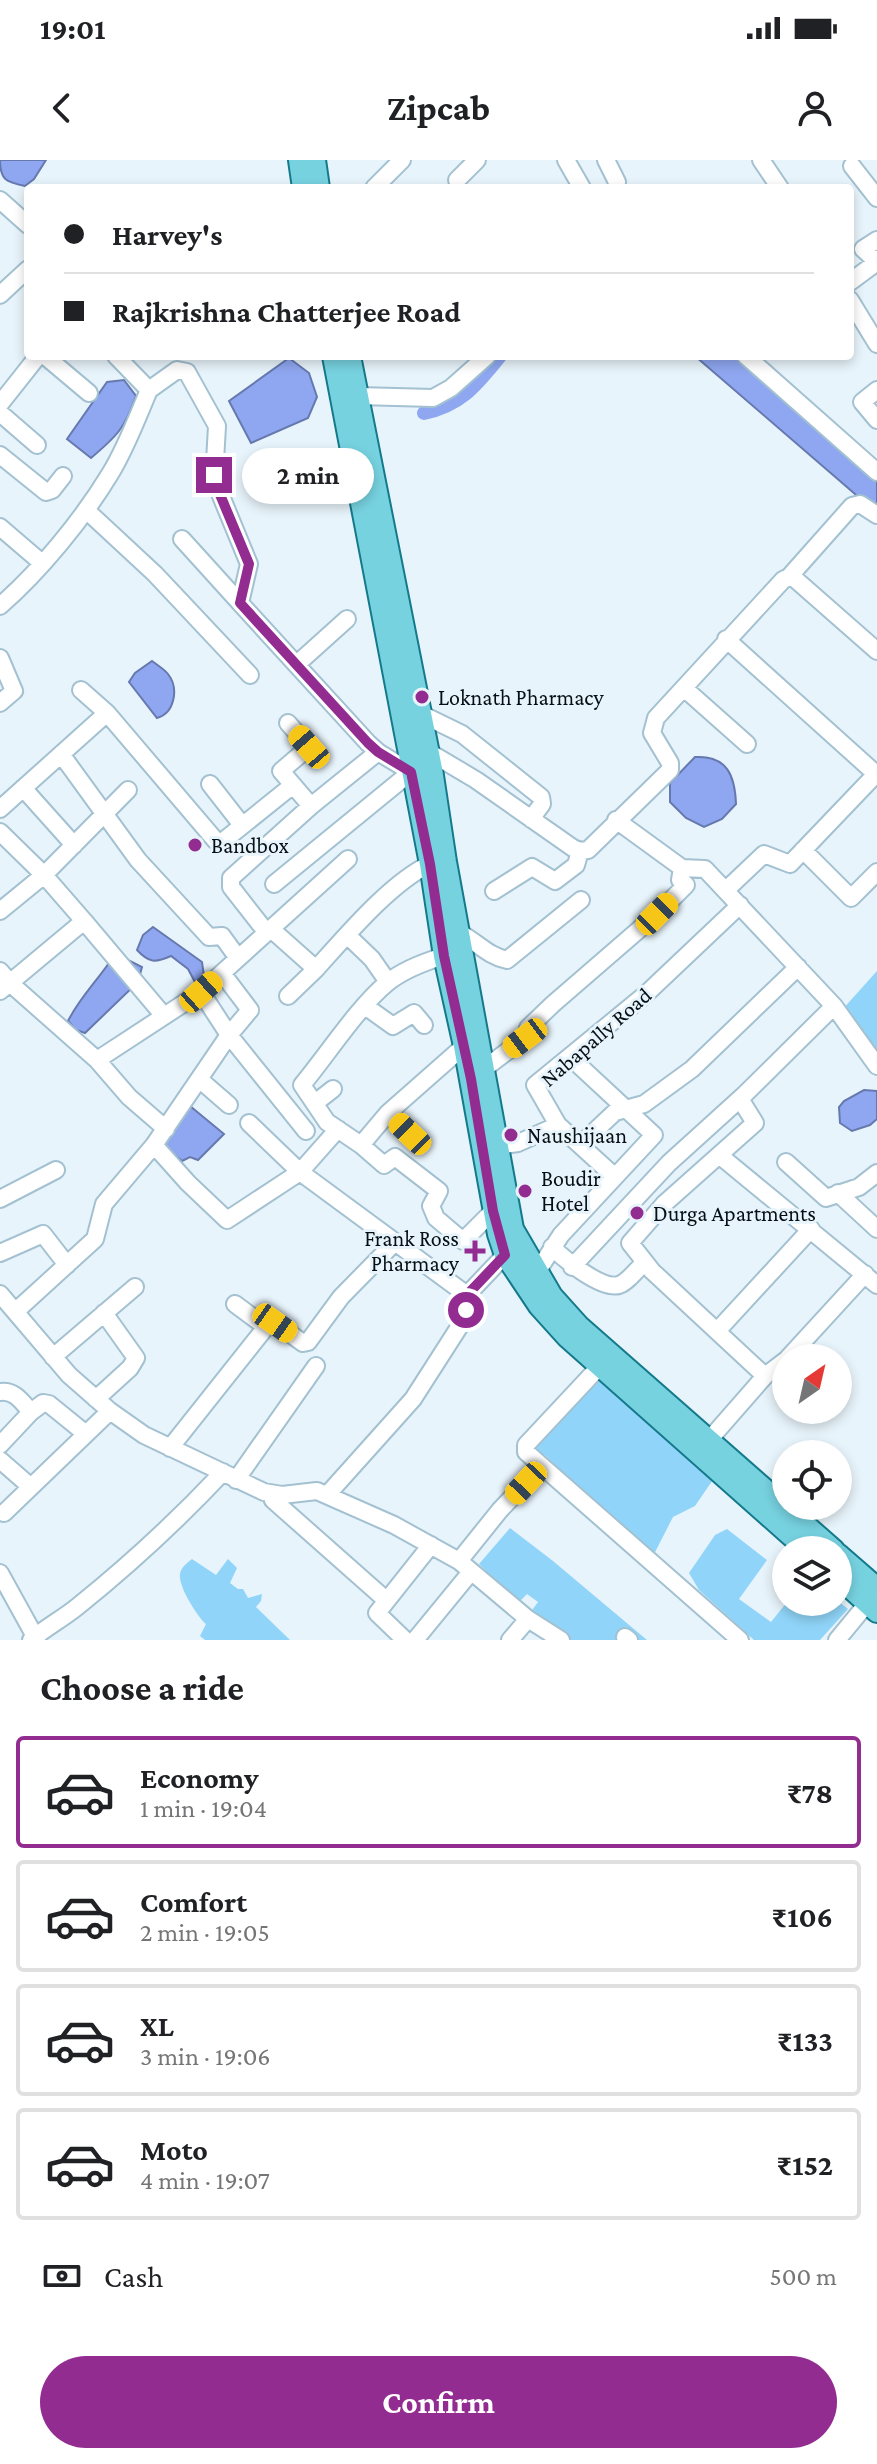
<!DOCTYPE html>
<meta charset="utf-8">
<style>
:root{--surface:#fff;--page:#f2f2f2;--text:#202124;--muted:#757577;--line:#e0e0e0;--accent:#932c91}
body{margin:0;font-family:"Crimson Pro",serif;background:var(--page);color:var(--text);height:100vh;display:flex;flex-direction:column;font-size:30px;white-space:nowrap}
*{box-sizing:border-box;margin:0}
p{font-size:26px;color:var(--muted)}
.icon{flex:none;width:44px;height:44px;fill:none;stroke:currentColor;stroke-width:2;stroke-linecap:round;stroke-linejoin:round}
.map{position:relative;height:1480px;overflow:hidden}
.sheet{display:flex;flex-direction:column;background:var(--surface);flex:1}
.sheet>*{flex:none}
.banner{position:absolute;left:24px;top:24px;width:830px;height:176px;border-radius:8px;box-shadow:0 4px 12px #0003;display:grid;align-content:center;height:176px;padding:0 40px;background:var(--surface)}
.needle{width:52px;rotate:34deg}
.buttons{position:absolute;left:772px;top:1184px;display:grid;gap:16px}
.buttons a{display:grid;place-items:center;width:80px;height:80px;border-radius:50%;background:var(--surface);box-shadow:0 4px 12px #0003;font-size:40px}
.end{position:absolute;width:36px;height:36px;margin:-18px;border:10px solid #932c91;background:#fff;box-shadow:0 0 0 4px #fff}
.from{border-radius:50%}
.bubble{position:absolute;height:56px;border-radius:28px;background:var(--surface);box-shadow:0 4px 12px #0003;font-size:26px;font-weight:700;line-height:56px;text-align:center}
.car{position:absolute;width:24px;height:48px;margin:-24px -12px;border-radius:10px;box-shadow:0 0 6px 2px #0007;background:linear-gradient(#f5c518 24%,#345 0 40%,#f5c518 0 76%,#345 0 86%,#f5c518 0)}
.banner b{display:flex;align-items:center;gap:28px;height:76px;font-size:30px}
.banner b+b{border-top:2px solid var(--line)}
.banner i{width:20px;height:20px;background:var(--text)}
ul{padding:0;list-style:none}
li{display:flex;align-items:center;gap:24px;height:112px;margin:0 16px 12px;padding:0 24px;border:4px solid var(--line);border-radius:8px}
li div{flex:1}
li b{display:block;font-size:30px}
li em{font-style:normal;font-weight:700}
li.active{border-color:var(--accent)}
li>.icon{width:72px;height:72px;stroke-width:1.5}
h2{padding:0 40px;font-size:36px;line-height:96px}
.pay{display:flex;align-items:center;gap:20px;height:88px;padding:0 40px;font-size:30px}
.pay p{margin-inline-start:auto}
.cta{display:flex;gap:16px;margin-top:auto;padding:16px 40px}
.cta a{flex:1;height:92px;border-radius:48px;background:var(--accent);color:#fff;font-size:32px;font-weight:700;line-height:92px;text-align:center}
.status{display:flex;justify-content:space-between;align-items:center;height:56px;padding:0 40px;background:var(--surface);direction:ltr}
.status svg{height:22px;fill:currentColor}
header{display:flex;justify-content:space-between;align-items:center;height:104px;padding:0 40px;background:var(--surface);font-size:36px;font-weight:700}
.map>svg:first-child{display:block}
.green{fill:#90d5f9}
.water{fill:#8fa7f0;stroke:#6679ae;stroke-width:2}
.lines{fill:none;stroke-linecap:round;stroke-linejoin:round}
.canal{stroke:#8fa7f0;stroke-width:14}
.minor-casing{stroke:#a3c1d1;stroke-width:20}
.major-casing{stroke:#147a8b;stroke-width:24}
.minor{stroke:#fff;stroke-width:16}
.major{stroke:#77d2e0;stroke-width:20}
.route{stroke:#932c91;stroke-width:10}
.poi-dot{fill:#932c91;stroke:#e8f4fb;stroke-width:3}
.labels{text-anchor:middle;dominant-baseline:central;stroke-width:6;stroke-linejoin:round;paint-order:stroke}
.poi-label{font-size:22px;fill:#050f14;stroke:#e8f4fb;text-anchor:start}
.street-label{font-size:22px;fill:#050f14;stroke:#e8f4fb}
</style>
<div class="status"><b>19:01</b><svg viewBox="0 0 49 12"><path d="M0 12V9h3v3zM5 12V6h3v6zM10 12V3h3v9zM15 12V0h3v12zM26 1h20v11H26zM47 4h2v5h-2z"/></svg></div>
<header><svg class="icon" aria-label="back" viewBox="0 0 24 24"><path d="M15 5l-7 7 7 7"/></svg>Zipcab<svg class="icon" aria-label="person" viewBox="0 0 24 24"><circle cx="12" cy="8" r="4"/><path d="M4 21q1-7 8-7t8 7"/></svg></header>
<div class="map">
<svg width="877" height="1480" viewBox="0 0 877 1480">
<rect width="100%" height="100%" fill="#e8f4fb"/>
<!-- green -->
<path class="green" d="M877,811v85l-36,-45z
M599,1207l120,104 -24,35 -22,11 -22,43 -37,-34 -68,-70 -19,-7z
M510,1368l43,33 94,79h-78l-39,-27 8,-11 -11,-8 -9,9 -39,-39z
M727,1369l40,31 -28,39 32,23 16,-20 51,-1 10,8 -28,31h-66l-55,-50 -10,-17 26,-38z
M192,1399l24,16 12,-16 9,9 -7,15 8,6h5l5,9 14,-4 -1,7 -5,6 34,33h-85l-5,-4 6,-12c-9,-8 -28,-38 -26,-50 1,-7 7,-11 12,-15z"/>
<!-- water -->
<path class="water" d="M0,0h46l-12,19 -9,7c-19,-4 -25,-6 -25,-26z
M695,196h42l140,123v34z
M289,198l20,15 8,24 -9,21 -57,25 -22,-42z
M124,220l12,16c-11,32 -19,40 -45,62l-24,-19 40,-57z
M152,501c5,4 12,8 16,13 11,14 7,39 -11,44l-28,-36 6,-9z
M695,597c33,-2 40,20 41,47l-14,15 -18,8 -18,-9 -16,-16v-19z
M153,767l49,35 2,14 -8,8 -8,-15 -17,-13c-16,7 -22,7 -34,-6l6,-15z
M113,797l11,1 18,9 -4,15 -53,51 -9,-3 -8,-9c12,-24 31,-42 45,-64z
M864,930l13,1v28l-7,6 -18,6 -12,-8 -1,-16 5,-6z
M190,946l34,28 -26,26 -8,-3 -8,4 -19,-16z"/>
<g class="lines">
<!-- canal -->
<path class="canal" d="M424,253c38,-8 53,-29 76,-57"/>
<defs>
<path id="minor" d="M566,0l16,28
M606,0l11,22 -1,6
M761,0l19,28
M852,6l25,32
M457,20l20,-20
M374,28l28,-28
M0,40l28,25
M877,80l-14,9 14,13
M850,122l27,-20
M0,135l28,-26
M850,140l27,44
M45,196l44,37
M116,196l33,34 28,-20 10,2 30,54 -3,53 35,85 -9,39 128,140 10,9 33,20
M746,196l131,116
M877,230l-15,12 15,18
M358,236l75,2 18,-10 36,-32
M0,244l38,-48
M0,253l37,32
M0,295l46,37 6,-2 11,-14
M86,350l69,64 95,101
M0,367l42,36
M182,379l58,64
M789,417l63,-71 8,-2 17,11
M0,446c40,-35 82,-86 110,-132 16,-26 27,-56 39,-84
M726,479l150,135
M0,498l14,33 -14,12
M297,504l50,-45
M685,529l62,55
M81,530l26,23 109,128 6,1 71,-57 18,21
M421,554l41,20 79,63 1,7 -11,15
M288,563l21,24 -28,24 12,14
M429,592l47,28 97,68 7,3 8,-1 82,-80v-7l-18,-30 4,-15 127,-138 6,-3 6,2 82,72
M61,594l77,106 71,77 13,-1 16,22
M210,624l32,41
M23,628l51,57
M0,649l107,-96
M616,660l66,48 23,1 129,137 43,60
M0,672l44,43 40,46 -84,70
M803,690l48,48 26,-26
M274,724l137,-112
M726,730l38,-36 26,10 87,-91
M494,731l38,-24 23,14 21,-16 4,-14
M0,751l44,-36 84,-85
M84,761l80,95
M271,769l45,40c30,-33 74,-86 114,-105
M267,773l-36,-46v-9l80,-72 67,-54
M460,773c17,9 28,23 47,27l74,-60
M347,775l25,24 16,23
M444,796c-20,6 -41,14 -57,27 -29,24 -60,72 -85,102l25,37 34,23 23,20 11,-8 44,34 -8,15 5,12 27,23 30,-30
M0,811l11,13 86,76 32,37 37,32
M222,813l28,37 -21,25 -75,110 34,38 39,37 73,-48 167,123 38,-40 10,-5
M201,832l28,43 77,96
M288,836l28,-27
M365,846l28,20 21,-13 10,12
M97,900l104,-68 147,-133
M485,908l40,-30 3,-10 25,-24 104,-90 29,-29 -6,-5 2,-12
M199,919l30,26
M315,943l18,-14
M388,953l22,21
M249,963l51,49 38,-43
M361,985l27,-32 76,-67
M580,985l35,-33 29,-8 48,-35 106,-102
M498,986l20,-3 40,-18
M719,995l158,130
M786,1002l40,36 33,-11 18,-14
M614,1016l-56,-51 -23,-40 111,-91 94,-89
M838,1033l39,36
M0,1039l56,-29
M552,1087c12,12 49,43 67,38 9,-3 18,-16 25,-22
M0,1093l43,-19 24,31
M572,1107l97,-104 74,-67
M537,1112l24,-37 93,-100 -84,-78
M0,1134l69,81 41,36 34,24 120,57 18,3 35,-4 77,34 65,36 69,58 33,21
M16,1151l79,-72 9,-35 50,-59
M266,1167l9,-4 28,20 5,-1 33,-45 54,-55
M718,1170l93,-101
M53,1197l82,-70
M788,1198l77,-84
M599,1207l-73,78v7l214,188
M765,1216l-113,-105 -22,-28 34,-39 91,-81 -13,-21 1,-6 91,-90
M0,1232c15,-2 22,10 31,20l12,-9 6,1 37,30
M96,1239l34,-31 6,-10 -32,-45
M709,1280l56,-64 21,-16
M0,1285l31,-33
M170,1288l96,-121 -31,-23
M0,1300l31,27
M236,1320l80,-114
M275,1335l-2,5 113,100
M327,1335l86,-96 50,-78 4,-26
M4,1353l106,-102
M459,1401l41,-51 41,-43
M0,1413l37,67
M625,1477l4,3
M31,1480c14,-12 31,-21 46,-33 51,-41 101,-87 146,-135
M405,1480l-28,-27 54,-68
M415,1480l55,-67
M510,1480l18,-21
M837,1480l37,-45"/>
<path id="major" d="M299,0l4,28
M315,0l4,28
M333,196l97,508 14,92 20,90 34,188 7,21 34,51 28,31 240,213
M350,196l82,413 14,93 67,367 39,67 27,30 255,224
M838,1394l39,34
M838,1417l39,35"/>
</defs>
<!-- minor casing -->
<use href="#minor" class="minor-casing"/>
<!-- major casing -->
<use href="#major" class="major-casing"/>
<!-- minor -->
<use href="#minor" class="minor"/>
<!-- major -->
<use href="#major" class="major"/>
</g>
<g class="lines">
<!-- route -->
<path class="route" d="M214,315l2,10 33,79 -9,39 128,140 10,9 33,20 19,92 14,92 27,123 22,132 12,44 -38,40 -1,15"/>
</g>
<!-- markers -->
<g class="poi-dot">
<circle cx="422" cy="537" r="8"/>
<circle cx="195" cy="685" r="8"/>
<circle cx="511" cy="975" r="8"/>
<circle cx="525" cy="1031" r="8"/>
<circle cx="637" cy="1053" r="8"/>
<path d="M471 1079h8v8h8v8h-8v8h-8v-8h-8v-8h8z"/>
</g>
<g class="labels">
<!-- poi labels -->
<g class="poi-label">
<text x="438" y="537">Loknath Pharmacy</text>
<text x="211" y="685">Bandbox</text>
<text x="527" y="975">Naushijaan</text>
<text x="541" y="1018">Boudir<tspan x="541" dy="25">Hotel</tspan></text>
<text x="653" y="1053">Durga Apartments</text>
<text x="459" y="1078" text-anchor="end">Frank Ross<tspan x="459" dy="25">Pharmacy</tspan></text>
</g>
<!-- street labels -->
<g class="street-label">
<text transform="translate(596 877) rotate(-41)">Nabapally Road</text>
</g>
</g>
</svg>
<div class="buttons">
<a><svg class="needle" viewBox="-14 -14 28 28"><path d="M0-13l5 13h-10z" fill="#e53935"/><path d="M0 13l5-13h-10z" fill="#757577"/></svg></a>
<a><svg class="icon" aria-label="locate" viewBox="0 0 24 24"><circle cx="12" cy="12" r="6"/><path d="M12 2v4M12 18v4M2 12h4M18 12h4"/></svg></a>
<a><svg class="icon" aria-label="layers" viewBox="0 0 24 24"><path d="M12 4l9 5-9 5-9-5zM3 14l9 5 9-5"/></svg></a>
</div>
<i class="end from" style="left:466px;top:1150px"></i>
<i class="end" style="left:214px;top:315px"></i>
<div class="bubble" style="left:242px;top:288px;width:132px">2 min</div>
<i class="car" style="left:309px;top:587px;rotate:319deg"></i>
<i class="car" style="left:657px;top:754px;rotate:45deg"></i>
<i class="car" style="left:201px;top:832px;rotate:48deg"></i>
<i class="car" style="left:525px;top:878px;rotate:233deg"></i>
<i class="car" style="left:410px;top:974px;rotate:314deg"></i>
<i class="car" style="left:275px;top:1163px;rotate:125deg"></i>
<i class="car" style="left:526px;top:1323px;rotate:223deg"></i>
<div class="banner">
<b><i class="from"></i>Harvey's</b>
<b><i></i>Rajkrishna Chatterjee Road</b>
</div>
</div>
<section class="sheet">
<h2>Choose a ride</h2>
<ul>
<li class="active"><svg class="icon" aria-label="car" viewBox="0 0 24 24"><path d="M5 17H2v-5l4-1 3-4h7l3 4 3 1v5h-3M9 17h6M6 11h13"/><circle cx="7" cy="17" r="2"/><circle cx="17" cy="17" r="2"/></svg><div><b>Economy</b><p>1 min · 19:04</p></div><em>₹78</em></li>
<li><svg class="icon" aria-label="car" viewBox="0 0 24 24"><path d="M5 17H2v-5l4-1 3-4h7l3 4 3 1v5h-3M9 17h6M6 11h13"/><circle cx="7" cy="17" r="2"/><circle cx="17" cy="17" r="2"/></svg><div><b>Comfort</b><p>2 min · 19:05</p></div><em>₹106</em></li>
<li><svg class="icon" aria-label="car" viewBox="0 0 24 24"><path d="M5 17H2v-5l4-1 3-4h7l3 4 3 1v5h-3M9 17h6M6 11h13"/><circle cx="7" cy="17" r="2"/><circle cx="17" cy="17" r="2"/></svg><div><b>XL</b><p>3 min · 19:06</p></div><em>₹133</em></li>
<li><svg class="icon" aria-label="car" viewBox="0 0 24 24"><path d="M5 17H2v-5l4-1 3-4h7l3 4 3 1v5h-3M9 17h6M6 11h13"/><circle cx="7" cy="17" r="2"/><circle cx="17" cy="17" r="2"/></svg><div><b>Moto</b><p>4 min · 19:07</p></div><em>₹152</em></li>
</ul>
<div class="pay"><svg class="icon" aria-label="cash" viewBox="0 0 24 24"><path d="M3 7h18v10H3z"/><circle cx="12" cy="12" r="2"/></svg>Cash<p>500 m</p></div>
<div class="cta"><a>Confirm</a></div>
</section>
